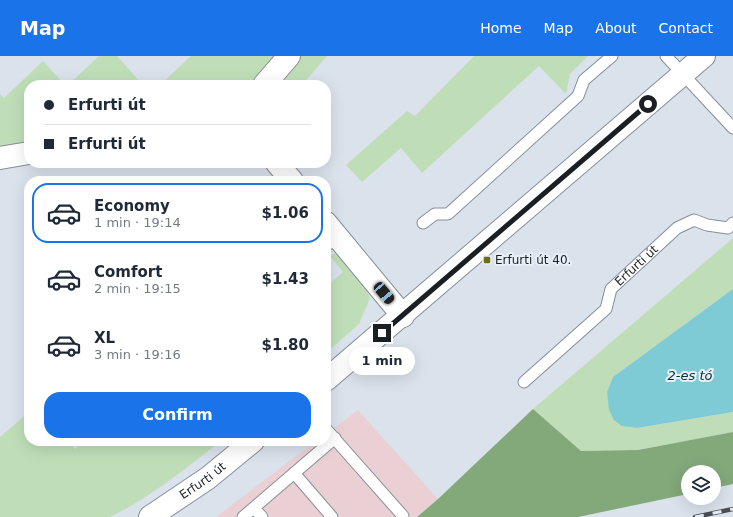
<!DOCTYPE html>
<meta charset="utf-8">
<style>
:root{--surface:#fff;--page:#f2f2f3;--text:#1f2937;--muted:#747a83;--line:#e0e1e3;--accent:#1a73e8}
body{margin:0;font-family:"DejaVu Sans",sans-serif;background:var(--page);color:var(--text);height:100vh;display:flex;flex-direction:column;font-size:15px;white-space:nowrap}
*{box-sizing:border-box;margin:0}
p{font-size:13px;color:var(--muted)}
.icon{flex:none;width:22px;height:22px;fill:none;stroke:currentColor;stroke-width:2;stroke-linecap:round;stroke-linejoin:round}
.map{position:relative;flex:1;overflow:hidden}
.panel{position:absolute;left:24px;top:120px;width:307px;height:270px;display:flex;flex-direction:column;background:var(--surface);border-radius:16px;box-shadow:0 4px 16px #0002}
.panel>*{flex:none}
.banner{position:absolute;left:24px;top:24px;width:307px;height:88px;border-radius:16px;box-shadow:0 4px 16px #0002;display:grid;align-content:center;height:88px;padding:0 20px;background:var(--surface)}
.controls{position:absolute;left:681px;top:409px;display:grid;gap:8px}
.controls a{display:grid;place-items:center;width:40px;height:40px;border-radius:50%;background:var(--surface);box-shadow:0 4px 16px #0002;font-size:20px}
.end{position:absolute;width:18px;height:18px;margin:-9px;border:5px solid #1c1f22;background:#fff;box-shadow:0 0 0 2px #fff}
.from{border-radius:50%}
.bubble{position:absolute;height:28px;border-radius:14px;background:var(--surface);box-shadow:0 4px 16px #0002;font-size:13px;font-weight:600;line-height:28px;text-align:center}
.car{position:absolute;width:12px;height:24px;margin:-12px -6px;border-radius:5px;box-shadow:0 0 3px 1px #0007;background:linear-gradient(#222 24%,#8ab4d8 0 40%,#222 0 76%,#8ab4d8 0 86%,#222 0)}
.banner b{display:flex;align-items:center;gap:14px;height:38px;font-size:15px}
.banner b+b{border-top:1px solid var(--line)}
.banner i{width:10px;height:10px;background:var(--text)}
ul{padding:7px 0 0;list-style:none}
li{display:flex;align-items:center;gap:12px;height:60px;margin:0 8px 6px;padding:0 12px;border:2px solid transparent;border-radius:16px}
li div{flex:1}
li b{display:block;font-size:15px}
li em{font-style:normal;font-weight:600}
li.current{border-color:var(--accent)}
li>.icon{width:36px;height:36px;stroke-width:1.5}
.cta{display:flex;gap:8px;margin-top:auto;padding:8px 20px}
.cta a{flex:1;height:46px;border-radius:16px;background:var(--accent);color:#fff;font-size:16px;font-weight:600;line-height:46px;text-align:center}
header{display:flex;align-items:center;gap:24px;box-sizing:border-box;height:56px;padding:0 20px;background:var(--accent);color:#fff}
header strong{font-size:19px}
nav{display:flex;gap:22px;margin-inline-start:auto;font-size:14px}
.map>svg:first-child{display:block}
.industrial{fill:#ead0d4}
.green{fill:#bfdeb8}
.forest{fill:#83a87a}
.water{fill:#7ecbd5}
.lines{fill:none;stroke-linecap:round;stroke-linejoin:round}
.service-casing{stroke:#878e97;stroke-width:13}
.minor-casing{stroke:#878e97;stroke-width:24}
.service{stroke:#fff;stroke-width:11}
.minor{stroke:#fff;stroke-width:22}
.rail-casing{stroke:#4a4e53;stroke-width:4.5}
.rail{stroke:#e7eff9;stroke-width:3;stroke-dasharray:9;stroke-linecap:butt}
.route{stroke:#1c1f22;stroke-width:5}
.poi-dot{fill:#6c6f12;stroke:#e7eff9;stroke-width:1.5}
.labels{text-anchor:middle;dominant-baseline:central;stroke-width:4;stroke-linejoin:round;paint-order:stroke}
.poi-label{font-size:12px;fill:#1c1f22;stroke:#e7eff9;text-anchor:start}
.street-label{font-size:12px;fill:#1c1f22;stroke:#e7eff9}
.water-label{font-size:13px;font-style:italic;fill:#082f34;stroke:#e7eff9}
</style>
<header>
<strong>Map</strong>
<nav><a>Home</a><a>Map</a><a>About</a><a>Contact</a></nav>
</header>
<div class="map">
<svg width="733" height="461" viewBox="0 0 733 461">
<rect width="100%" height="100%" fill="#dae2ec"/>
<!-- industrial -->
<path class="industrial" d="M358,354l80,89 -21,18h-201l100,-76h10v-7z"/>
<!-- green -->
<path class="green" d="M99,0h18l26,29h-75z
M191,0h136l-25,29h-142z
M474,0h114l-18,18 -4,20 -27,-28 -117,107 -21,-25 -39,34 -16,-17 61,-54 8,5z
M43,5l22,24h-36v68l-29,5v-64l4,4z
M733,182v51l-120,88 -6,16 15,33 15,2 96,-16v20l-95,18 -57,1 -48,-42z
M338,196l24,28 8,18 -11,26 -33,29v-31l1,-1 -1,-1v-33l17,-15 -13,-16z
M29,356v29h38l8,8 8,-8h138c-35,27 -70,56 -111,76h-110v-80z"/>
<!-- forest -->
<path class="forest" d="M533,353l48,42 57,-1 95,-18v52l-19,4v-16h-26v22l-110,23h-161l21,-18z"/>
<!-- water -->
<path class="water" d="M733,233v123l-96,16 -15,-2 -8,-6 -5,-10 -2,-18 6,-15z"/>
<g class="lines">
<defs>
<g id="service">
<path d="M666,0l67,72"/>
<path d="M423,167l12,-9h13l130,-118 6,-16 28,-24"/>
<path d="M326,190l11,-9"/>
<path id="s1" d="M524,326l82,-73 5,-20 66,-61 17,-8 13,5 21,3 5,-5"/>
<path d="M326,373l77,87"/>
<path d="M294,417l38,44"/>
<path d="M254,452l8,9"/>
<path d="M243,461l92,-79"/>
</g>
<g id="minor">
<path d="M264,29l25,-29"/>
<path d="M0,102l29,-5"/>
<path d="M277,107l15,18"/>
<path d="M326,167l77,93"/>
<path d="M326,324l378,-324"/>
<path id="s2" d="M150,461l58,-39 45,-37"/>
</g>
</defs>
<!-- service casing -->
<use href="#service" class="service-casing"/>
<!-- minor casing -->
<use href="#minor" class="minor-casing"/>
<!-- service -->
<use href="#service" class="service"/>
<!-- minor -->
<use href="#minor" class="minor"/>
<defs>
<path id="rail" d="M695,461l38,-8"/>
</defs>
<!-- rail casing -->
<use href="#rail" class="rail-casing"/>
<!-- rail -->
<use href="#rail" class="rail"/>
</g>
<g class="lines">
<!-- route -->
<path class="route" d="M382,277l266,-229"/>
</g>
<!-- markers -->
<rect class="poi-dot" x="483" y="200" width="8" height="8" rx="2"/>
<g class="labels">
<!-- poi labels -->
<g class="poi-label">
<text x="495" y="204">Erfurti út 40.</text>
</g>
<!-- street labels -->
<g class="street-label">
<text stroke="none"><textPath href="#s1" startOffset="165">Erfurti út</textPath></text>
<text stroke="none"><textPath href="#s2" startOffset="64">Erfurti út</textPath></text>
</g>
<!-- water labels -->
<g class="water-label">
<text x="690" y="319">2-es tó</text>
</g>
</g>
</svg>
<div class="controls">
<a><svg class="icon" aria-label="layers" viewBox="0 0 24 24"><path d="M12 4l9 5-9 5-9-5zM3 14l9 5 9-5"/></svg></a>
</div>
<i class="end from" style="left:648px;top:48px"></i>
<i class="end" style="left:382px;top:277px"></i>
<div class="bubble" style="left:349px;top:291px;width:66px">1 min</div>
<i class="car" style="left:384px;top:237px;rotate:140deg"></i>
<div class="banner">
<b><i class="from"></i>Erfurti út</b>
<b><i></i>Erfurti út</b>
</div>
<section class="panel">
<ul>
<li class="current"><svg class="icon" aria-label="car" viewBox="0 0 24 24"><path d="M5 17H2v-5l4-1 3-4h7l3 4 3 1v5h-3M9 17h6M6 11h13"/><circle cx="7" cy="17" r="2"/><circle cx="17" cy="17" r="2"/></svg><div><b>Economy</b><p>1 min · 19:14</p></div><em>$1.06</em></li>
<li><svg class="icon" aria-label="car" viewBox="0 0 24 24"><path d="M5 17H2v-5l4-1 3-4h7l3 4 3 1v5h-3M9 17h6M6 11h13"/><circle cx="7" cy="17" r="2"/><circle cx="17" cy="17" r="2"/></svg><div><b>Comfort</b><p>2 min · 19:15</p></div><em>$1.43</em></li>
<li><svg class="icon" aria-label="car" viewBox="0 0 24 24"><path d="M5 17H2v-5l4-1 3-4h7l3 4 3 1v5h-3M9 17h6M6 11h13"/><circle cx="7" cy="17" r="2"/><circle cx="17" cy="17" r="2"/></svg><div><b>XL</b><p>3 min · 19:16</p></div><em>$1.80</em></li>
</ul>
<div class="cta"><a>Confirm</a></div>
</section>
</div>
